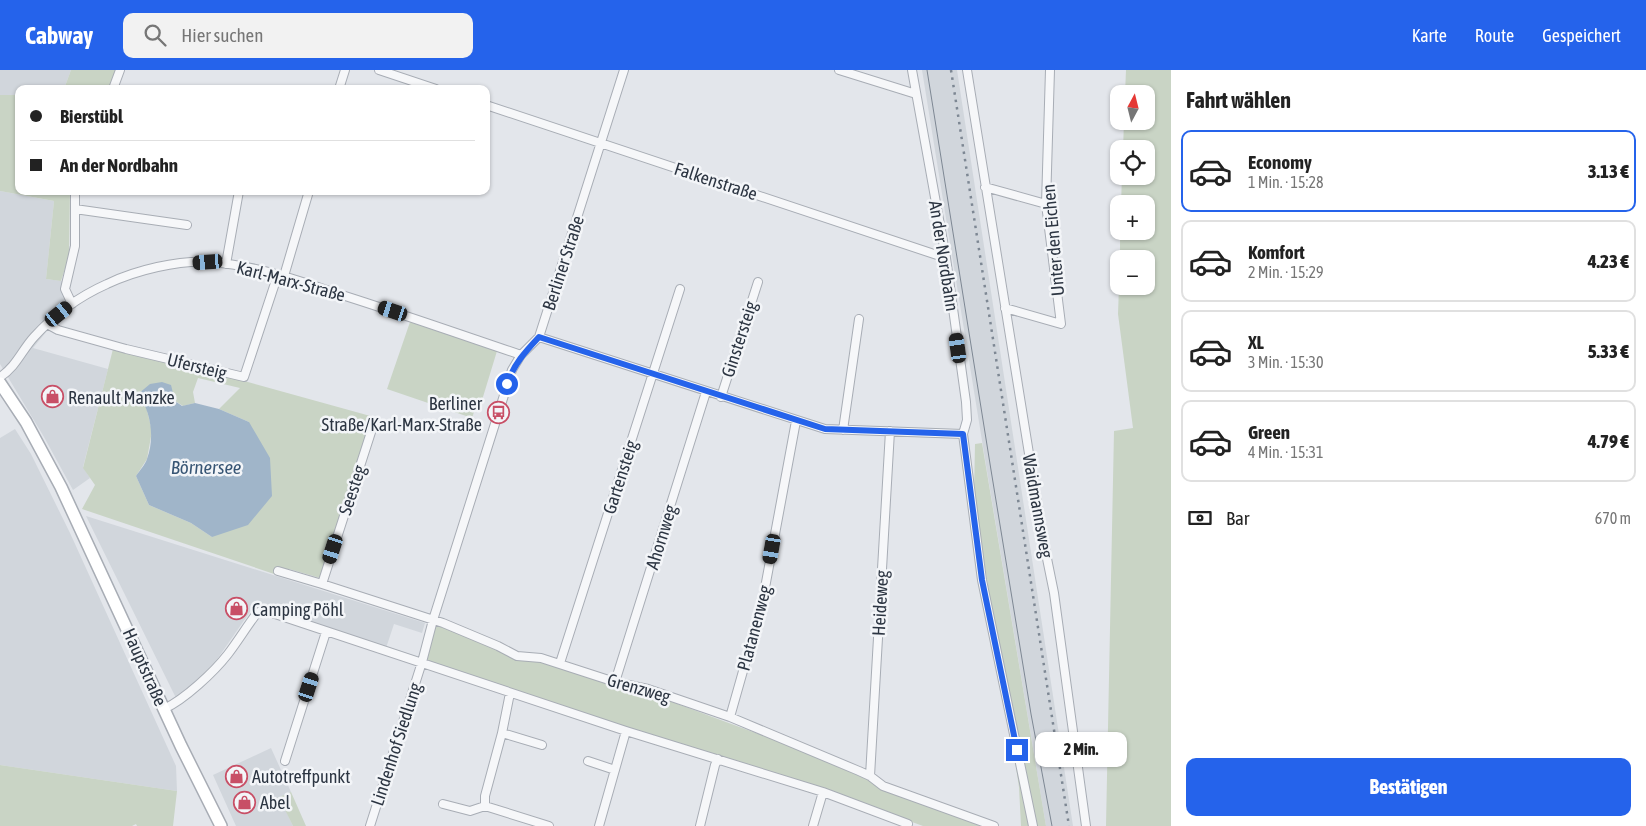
<!DOCTYPE html>
<html lang="de">
<meta charset="utf-8">
<style>
:root{--surface:#fff;--page:#f2f2f2;--text:#222;--muted:#767676;--line:#e0e0e0;--accent:#2563eb}
body{margin:0;font-family:"Asap Condensed",sans-serif;background:var(--page);color:var(--text);height:100vh;display:flex;flex-direction:column;font-size:19px;white-space:nowrap}
*{box-sizing:border-box;margin:0}
p{font-size:16px;color:var(--muted)}
.icon{flex:none;width:28px;height:28px;fill:none;stroke:currentColor;stroke-width:2;stroke-linecap:round;stroke-linejoin:round}
.map{position:relative;flex:1;overflow:hidden}
.sheet{display:flex;flex-direction:column;background:var(--surface);width:475px}
.sheet>*{flex:none}
.banner{position:absolute;left:15px;top:15px;width:475px;height:110px;border-radius:10px;box-shadow:0 1px 4px #0004;display:grid;align-content:center;height:110px;padding:0 15px;background:var(--surface)}
.needle{width:32px;rotate:7deg}
.fabs{position:absolute;left:1110px;top:15px;display:grid;gap:10px}
.fabs a{display:grid;place-items:center;width:45px;height:45px;border-radius:10px;background:var(--surface);box-shadow:0 1px 4px #0004;font-size:25px}
.end{position:absolute;width:22px;height:22px;margin:-11px;border:6px solid #2563eb;background:#fff;box-shadow:0 0 0 2px #fff}
.from{border-radius:50%}
.bubble{position:absolute;height:35px;border-radius:10px;background:var(--surface);box-shadow:0 1px 4px #0004;font-size:16px;font-weight:800;line-height:35px;text-align:center}
.car{position:absolute;width:15px;height:30px;margin:-15px -8px;border-radius:6px;box-shadow:0 0 4px 1px #0007;background:linear-gradient(#222 24%,#8ab4d8 0 40%,#222 0 76%,#8ab4d8 0 86%,#222 0)}
.banner b{display:flex;align-items:center;gap:18px;height:48px;font-size:19px}
.banner b+b{border-top:1px solid var(--line)}
.banner i{width:12px;height:12px;background:var(--text)}
ul{padding:0;list-style:none}
li{display:flex;align-items:center;gap:15px;height:82px;margin:0 10px 8px;padding:0 5px;border:2px solid var(--line);border-radius:10px}
li div{flex:1}
li b{display:block;font-size:19px}
li em{font-style:normal;font-weight:800}
li.current{border-color:var(--accent)}
li>.icon{width:45px;height:45px;stroke-width:1.5}
h2{padding:0 15px;font-size:22px;line-height:60px}
.pay{display:flex;align-items:center;gap:12px;height:55px;padding:0 15px;font-size:19px}
.pay p{margin-inline-start:auto}
.primary-button{display:flex;gap:10px;margin-top:auto;padding:10px 15px}
.primary-button a{flex:1;height:58px;border-radius:10px;background:var(--accent);color:#fff;font-size:20px;font-weight:800;line-height:58px;text-align:center}
header{display:flex;align-items:center;gap:30px;box-sizing:border-box;height:70px;padding:0 25px;background:var(--accent);color:#fff}
header strong{font-size:24px}
nav{display:flex;gap:28px;margin-inline-start:auto;font-size:18px}
.search{width:350px;height:45px;background:var(--page);display:flex;align-items:center;gap:12px;box-sizing:border-box;padding:0 18px;border-radius:10px;color:var(--muted);font-size:19px}
main{display:flex;flex:1;min-height:0}
.map>svg:first-child{display:block}
.built{fill:#d1d6dc}
.green{fill:#c9d4c5;fill-rule:evenodd}
.water{fill:#a0b5c9}
.lines{fill:none;stroke-linecap:round;stroke-linejoin:round}
.street-casing{stroke:#a8adb5;stroke-width:10}
.secondary-casing{stroke:#a8adb5;stroke-width:14}
.street{stroke:#f6f7f9;stroke-width:8}
.secondary{stroke:#fff;stroke-width:11}
.tram{stroke:#7d8793;stroke-width:1}
.rail{stroke:#7d8793;stroke-width:2.5;stroke-dasharray:2.5 5;stroke-linecap:butt}
.route{stroke:#2563eb;stroke-width:6}
.labels{text-anchor:middle;dominant-baseline:central;stroke-width:5;stroke-linejoin:round;paint-order:stroke}
.street-label{font-size:18px;fill:#2c3542;stroke:#f3f5f8}
.poi-label{font-size:18px;fill:#2c3542;stroke:#f3f5f8;text-anchor:start}
.water-label{font-size:19px;font-style:italic;fill:#375574;stroke:#f3f5f8}
</style>
<header>
<strong>Cabway</strong>
<div class="search"><svg class="icon" aria-label="search" viewBox="0 0 24 24"><circle cx="10" cy="10" r="6"/><path d="M15 15l6 6"/></svg>Hier suchen</div>
<nav><a>Karte</a><a>Route</a><a>Gespeichert</a></nav>
</header>
<main>
<div class="map">
<svg width="1171" height="756" viewBox="0 0 1171 756">
<rect width="100%" height="100%" fill="#e3e6eb"/>
<!-- built -->
<path class="built" d="M0,0h71l-7,19h-45v6h-19z
M922,0h35l116,756h-27l-62,-373z
M0,121l54,10 -8,78 24,3 -11,39 -12,10 -14,17 75,21 -25,98 7,11 -17,12 -29,-53 -44,-73z
M15,359l16,25 39,79 106,233 1,25 -177,-26v-327z
M86,446l339,107 -3,10 -28,-9 -8,24 -132,-42 -36,52 -16,18 -26,22z
M271,678l20,44 -15,7 5,2 12,25h-57l-23,-51z"/>
<!-- green -->
<path class="green" d="M71,0h45l-8,19h-44z
M1126,0h45v756h-65l8,-395 19,-3 -15,-114 1,-28h27v-27h-26v-28h26v-27h-25l1,-28h24v-27h-23l1,-28h22v-27h-21z
M0,25h19v96h51l-1,65 -8,25 -15,-2 8,-78 -54,-10z
M410,252l87,29 -18,59 -4,-1 -3,9 -85,-29z
M114,275l260,72 -54,161 -31,-9 -3,9 -204,-69 13,-24 -12,-17zM198,308l42,10 -21,21 30,13 -37,115 -21,-14 -42,-18 -13,-29 11,-17 5,-28 -7,-29 30,-1 8,5 12,-3 -2,-11z
M982,373l64,383h-25l-2,-39 -45,-292 1,-51z
M432,554l49,16 15,7 49,14 130,42 51,19 71,26 82,37 101,41h-57l-63,-23 -438,-142z
M0,695l177,26 -4,35h-36l-1,-2 -4,2h-132z
M291,722l15,34h-13l-12,-24 -6,-3z"/>
<!-- water -->
<path class="water" d="M162,312l9,3 4,16 7,5 13,-3 24,6 30,13 21,36 2,38 -24,29 -36,12 -21,-14 -42,-18 -13,-29c4,-6 9,-11 11,-17 8,-21 4,-48 -9,-65l12,-10z"/>
<g class="lines">
<defs>
<path id="street" d="M379,0l57,19
M839,0l77,24
M912,0l34,188 20,144 1,18 -4,14 19,146 51,246
M967,0l75,464 12,59 32,233
M113,19l7,-19
M339,19l6,-19
M486,35l460,153
M985,117l61,17
M75,139l112,16
M226,194l13,-73
M284,206l25,-85
M72,234l-7,-15 10,-43v-55
M1005,238l56,16 -15,-120 4,-134
M47,254l11,6 68,19 118,28 34,-103
M539,267l286,92 138,5
M0,307c16,-10 22,-27 34,-40 20,-22 46,-41 73,-53 29,-14 71,-24 103,-22 46,3 89,19 132,33 60,19 120,40 179,60
M721,327l37,-115
M843,360l16,-111
M278,501l44,13 121,39 55,23 19,10 24,2 74,24 33,7 82,28 129,54 11,5 13,10 111,40
M322,514l51,-158
M560,593l120,-374
M615,612l91,-290
M510,623l-8,40 -17,63v10l64,20
M164,639c21,-10 50,-37 64,-55 10,-13 19,-28 29,-41l6,-3 363,121 197,61 85,32 -1,2
M730,647l32,-113 34,-183
M502,663l40,12
M285,691l41,-129
M588,691l27,9
M870,706l20,-345
M443,734l27,7 15,-5
M370,756l52,-164 11,-42 79,-250 9,-15 18,-18 85,-267
M599,756l27,-95
M700,756l15,-61 3,-6
M813,756l10,-34"/>
<path id="secondary" d="M0,313l26,39 35,65 120,259 40,80"/>
</defs>
<!-- street casing -->
<use href="#street" class="street-casing"/>
<!-- secondary casing -->
<use href="#secondary" class="secondary-casing"/>
<!-- street -->
<use href="#street" class="street"/>
<!-- secondary -->
<use href="#secondary" class="secondary"/>
<!-- tram -->
<path class="tram" d="M927,0l64,400 40,244 21,112"/>
<!-- rail -->
<path class="rail" d="M951,0l118,756"/>
</g>
<g class="lines">
<!-- route -->
<path class="route" d="M507,314c7,-20 18,-32 32,-47l286,92 138,5 19,146 35,170"/>
</g>
<!-- icons -->
<defs>
<symbol id="shop-ring" viewBox="-11 -11 22 22"><circle r="9.5" fill="#f3f5f8" stroke="#c84f66" stroke-width="1.5"/><path d="M-5-2.5h2.3a2.7 3.5 0 0 1 5.4 0H5L5.5 6h-11ZM-1.5-2.5h3a1.5 2.3 0 0 0-3 0Z" fill="#c84f66"/></symbol>
<symbol id="bus-ring" viewBox="-11 -11 22 22"><circle r="9.5" fill="#f3f5f8" stroke="#c84f66" stroke-width="1.5"/><path d="M-5-6H5V4H4V6H2V4H-2V6H-4V4H-5ZM-3.5-4V0h7V-4ZM-3.5 1.2v1.5H-2V1.2ZM2 1.2v1.5H3.5V1.2Z" fill="#c84f66"/></symbol>
</defs>
<g fill-rule="evenodd">
<use href="#shop-ring" x="40" y="314" width="25" height="25"/>
<use href="#bus-ring" x="486" y="330" width="25" height="25"/>
<use href="#shop-ring" x="224" y="526" width="25" height="25"/>
<use href="#shop-ring" x="224" y="694" width="25" height="25"/>
<use href="#shop-ring" x="232" y="720" width="25" height="25"/>
</g>
<g class="labels">
<!-- street labels -->
<g class="street-label">
<text transform="translate(716 111) rotate(18)">Falkenstraße</text>
<text transform="translate(1053 170) rotate(-95)">Unter den Eichen</text>
<text transform="translate(944 186) rotate(81)">An der Nordbahn</text>
<text transform="translate(563 193) rotate(-72)">Berliner Straße</text>
<text transform="translate(291 211) rotate(15)">Karl-Marx-Straße</text>
<text transform="translate(739 269) rotate(-72)">Ginstersteig</text>
<text transform="translate(197 296) rotate(14)">Ufersteig</text>
<text transform="translate(620 407) rotate(-72)">Gartensteig</text>
<text transform="translate(352 420) rotate(-72)">Seesteg</text>
<text transform="translate(1038 436) rotate(80)">Waidmannsweg</text>
<text transform="translate(661 467) rotate(-73)">Ahornweg</text>
<text transform="translate(880 533) rotate(-87)">Heideweg</text>
<text transform="translate(754 558) rotate(-75)">Platanenweg</text>
<text transform="translate(145 597) rotate(66)">Hauptstraße</text>
<text transform="translate(639 618) rotate(16)">Grenzweg</text>
<text transform="translate(396 674) rotate(-72)">Lindenhof Siedlung</text>
</g>
<!-- poi labels -->
<g class="poi-label">
<text x="68" y="327">Renault Manzke</text>
<text x="482" y="333" text-anchor="end">Berliner<tspan x="482" dy="21">Straße/Karl-Marx-Straße</tspan></text>
<text x="252" y="539">Camping Pöhl</text>
<text x="252" y="706">Autotreffpunkt</text>
<text x="260" y="732">Abel</text>
</g>
<!-- water labels -->
<g class="water-label">
<text x="206" y="397">Börnersee</text>
</g>
</g>
</svg>
<div class="fabs">
<a><svg class="needle" viewBox="-14 -14 28 28"><path d="M0-13l5 13h-10z" fill="#e53935"/><path d="M0 13l5-13h-10z" fill="#767676"/></svg></a>
<a><svg class="icon" aria-label="locate" viewBox="0 0 24 24"><circle cx="12" cy="12" r="6"/><path d="M12 2v4M12 18v4M2 12h4M18 12h4"/></svg></a>
<a>+</a>
<a>−</a>
</div>
<i class="end from" style="left:507px;top:314px"></i>
<i class="end" style="left:1017px;top:680px"></i>
<div class="bubble" style="left:1035px;top:662px;width:92px">2 Min.</div>
<i class="car" style="left:208px;top:192px;rotate:266deg"></i>
<i class="car" style="left:393px;top:241px;rotate:288deg"></i>
<i class="car" style="left:59px;top:244px;rotate:51deg"></i>
<i class="car" style="left:958px;top:278px;rotate:352deg"></i>
<i class="car" style="left:333px;top:479px;rotate:198deg"></i>
<i class="car" style="left:772px;top:479px;rotate:190deg"></i>
<i class="car" style="left:309px;top:617px;rotate:18deg"></i>
<div class="banner">
<b><i class="from"></i>Bierstübl</b>
<b><i></i>An der Nordbahn</b>
</div>
</div>
<section class="sheet">
<h2>Fahrt wählen</h2>
<ul>
<li class="current"><svg class="icon" aria-label="car" viewBox="0 0 24 24"><path d="M5 17H2v-5l4-1 3-4h7l3 4 3 1v5h-3M9 17h6M6 11h13"/><circle cx="7" cy="17" r="2"/><circle cx="17" cy="17" r="2"/></svg><div><b>Economy</b><p>1 Min. · 15:28</p></div><em>3.13 €</em></li>
<li><svg class="icon" aria-label="car" viewBox="0 0 24 24"><path d="M5 17H2v-5l4-1 3-4h7l3 4 3 1v5h-3M9 17h6M6 11h13"/><circle cx="7" cy="17" r="2"/><circle cx="17" cy="17" r="2"/></svg><div><b>Komfort</b><p>2 Min. · 15:29</p></div><em>4.23 €</em></li>
<li><svg class="icon" aria-label="car" viewBox="0 0 24 24"><path d="M5 17H2v-5l4-1 3-4h7l3 4 3 1v5h-3M9 17h6M6 11h13"/><circle cx="7" cy="17" r="2"/><circle cx="17" cy="17" r="2"/></svg><div><b>XL</b><p>3 Min. · 15:30</p></div><em>5.33 €</em></li>
<li><svg class="icon" aria-label="car" viewBox="0 0 24 24"><path d="M5 17H2v-5l4-1 3-4h7l3 4 3 1v5h-3M9 17h6M6 11h13"/><circle cx="7" cy="17" r="2"/><circle cx="17" cy="17" r="2"/></svg><div><b>Green</b><p>4 Min. · 15:31</p></div><em>4.79 €</em></li>
</ul>
<div class="pay"><svg class="icon" aria-label="cash" viewBox="0 0 24 24"><path d="M3 7h18v10H3z"/><circle cx="12" cy="12" r="2"/></svg>Bar<p>670 m</p></div>
<div class="primary-button"><a>Bestätigen</a></div>
</section>
</main>
